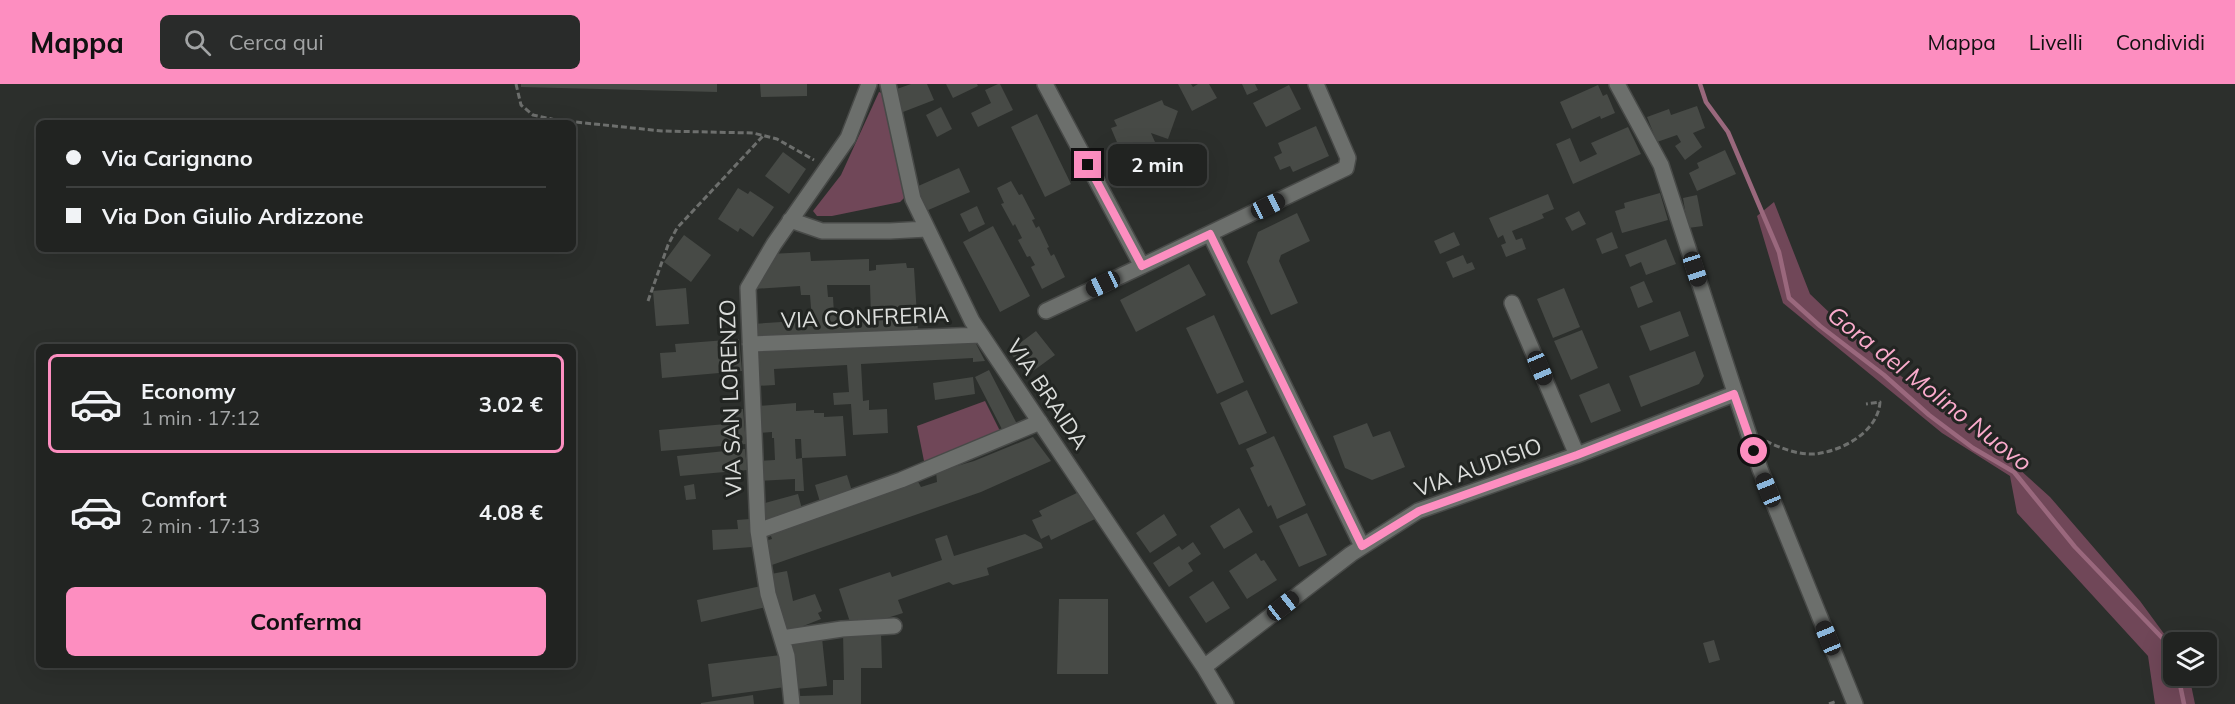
<!DOCTYPE html>
<html lang="it">
<meta charset="utf-8">
<style>
:root{--surface:#212321;--page:#292b2a;--text:#f1f3f6;--muted:#a2a4a5;--line:#3e403f;--accent:#fd8ec0}
body{margin:0;font-family:Mulish,sans-serif;background:var(--page);color:var(--text);height:100vh;display:flex;flex-direction:column;font-size:22px;white-space:nowrap}
*{box-sizing:border-box;margin:0}
p{font-size:20px;color:var(--muted)}
.icon{flex:none;width:33px;height:33px;fill:none;stroke:currentColor;stroke-width:2;stroke-linecap:round;stroke-linejoin:round}
.map{position:relative;flex:1;overflow:hidden}
.panel{position:absolute;left:36px;top:260px;width:540px;height:324px;display:flex;flex-direction:column;background:var(--surface);border-radius:9px;box-shadow:0 6px 24px #0002,0 0 0 2px var(--line)}
.panel>*{flex:none}
.hud{position:absolute;left:36px;top:36px;width:540px;height:132px;border-radius:9px;box-shadow:0 6px 24px #0002,0 0 0 2px var(--line);display:grid;align-content:center;height:132px;padding:0 30px;background:var(--surface)}
.controls{position:absolute;left:2163px;top:548px;display:grid;gap:12px}
.controls a{display:grid;place-items:center;width:54px;height:54px;border-radius:9px;background:var(--surface);box-shadow:0 6px 24px #0002,0 0 0 2px var(--line);font-size:30px}
.end{position:absolute;width:27px;height:27px;margin:-14px;border:8px solid #fd8ec0;background:#111;box-shadow:0 0 0 3px #111}
.from{border-radius:50%}
.bubble{position:absolute;height:42px;border-radius:9px;background:var(--surface);box-shadow:0 6px 24px #0002,0 0 0 2px var(--line);font-size:20px;font-weight:700;line-height:42px;text-align:center}
.car{position:absolute;width:18px;height:36px;margin:-18px -9px;border-radius:8px;box-shadow:0 0 4px 2px #0007;background:linear-gradient(#222 24%,#8ab4d8 0 40%,#222 0 76%,#8ab4d8 0 86%,#222 0)}
.hud b{display:flex;align-items:center;gap:21px;height:57px;font-size:22px}
.hud b+b{border-top:2px solid var(--line)}
.hud i{width:15px;height:15px;background:var(--text)}
ul{padding:10px 0 0;list-style:none}
li{display:flex;align-items:center;gap:18px;height:99px;margin:0 12px 9px;padding:0 18px;border:3px solid transparent;border-radius:9px}
li div{flex:1}
li b{display:block;font-size:22px}
li em{font-style:normal;font-weight:700}
li.current{border-color:var(--accent)}
li>.icon{width:54px;height:54px;stroke-width:1.5}
.action{display:flex;gap:12px;margin-top:auto;padding:12px 30px}
.action a{flex:1;height:69px;border-radius:9px;background:var(--accent);color:#111;font-size:24px;font-weight:700;line-height:69px;text-align:center}
header{display:flex;align-items:center;gap:36px;box-sizing:border-box;height:84px;padding:0 30px;background:var(--accent);color:#111}
header strong{font-size:28px}
nav{display:flex;gap:33px;margin-inline-start:auto;font-size:21px}
.search{width:420px;height:54px;background:var(--page);display:flex;align-items:center;gap:15px;box-sizing:border-box;padding:0 21px;border-radius:9px;color:var(--muted);font-size:22px}
.map>svg:first-child{display:block}
.green{fill:#704758}
.lines{fill:none;stroke-linecap:round;stroke-linejoin:round}
.stream{stroke:#9a687d;stroke-width:4.5}
.building{fill:#474a46;fill-rule:evenodd}
.minor-casing{stroke:#484a48;stroke-width:18}
.path{stroke:#6d6f6d;stroke-width:3;stroke-dasharray:6 3;stroke-linecap:butt}
.minor{stroke:#6c6f6c;stroke-width:15}
.route{stroke:#fd8ec0;stroke-width:8}
.labels{text-anchor:middle;dominant-baseline:central;stroke-width:6;stroke-linejoin:round;paint-order:stroke}
.street-label{font-size:22px;fill:#dbdddb;stroke:#222522}
.water-label{font-size:24px;font-style:italic;fill:#faabcc;stroke:#222522}
</style>
<header>
<strong>Mappa</strong>
<div class="search"><svg class="icon" aria-label="search" viewBox="0 0 24 24"><circle cx="10" cy="10" r="6"/><path d="M15 15l6 6"/></svg>Cerca qui</div>
<nav><a>Mappa</a><a>Livelli</a><a>Condividi</a></nav>
</header>
<div class="map">
<svg width="2235" height="620" viewBox="0 0 2235 620">
<rect width="100%" height="100%" fill="#2c2f2c"/>
<!-- green -->
<path class="green" d="M879,8l8,3 20,100 -7,7 -68,14h-15l-4,-5 28,-36z
M1774,118l36,92 69,66 100,73 71,64 90,104 33,45 1,29h15l6,29h-40l-7,-48 -131,-143 -7,-37 -68,-43 -159,-130 -26,-87z
M985,317l17,34 -77,31 -8,-40z"/>
<g class="lines">
<!-- stream -->
<path class="stream" d="M1700,0l6,18 22,30 51,120 10,46 31,28 64,49 45,40 44,33 41,24 61,75 94,98 5,14
M2178,591l6,29"/>
</g>
<!-- building -->
<path class="building" d="M521,0h196v8l-196,-5z
M760,0h47v12l-46,1z
M911,0h16l7,16 -31,12 -9,-22z
M946,0h31l1,2 -25,12z
M998,0h2l13,26 -35,17 -7,-14 20,-10 -6,-13z
M1178,0h13l2,3 5,-3h11l8,14 -25,13z
M1242,0h13l3,6 -11,5z
M1289,1l12,24 -35,18 -13,-24z
M1598,1l5,11 4,-2 8,19 -14,6 -1,-3 -28,13 -12,-27z
M1162,16l2,5 14,6 -10,28 -17,-6 4,9 -5,2 1,3 -10,4 -2,-5 -11,4 1,5 -10,4 -4,-9 4,-3 -8,-19 6,-2 -3,-6z
M1697,22l8,22 -12,5 9,14 -17,13 -10,-14 6,-4 -4,-7 -20,7 -10,-25 22,-8 2,6z
M941,23l11,22 -15,8 -11,-22z
M1037,30l34,70 -26,13 -34,-70z
M1316,42l13,30 -36,16 -3,-6 -10,4 -6,-13 8,-4 -4,-10z
M1628,43l13,27 -68,30 -17,-40 14,-6 10,24 17,-8 -6,-11z
M1725,66l11,24 -39,17 -8,-18 10,-5 -2,-5z
M783,68l23,17 -17,25 -24,-18z
M959,84l11,24 -44,19 -10,-24z
M1011,97l8,14 3,-1 13,25 -3,1 4,8 3,-2 10,21 -2,1 4,8 3,-2 11,23 -23,12 -11,-22 4,-2 -5,-9 -3,1 -9,-17 4,-2 -7,-14 -2,2 -12,-22 3,-1 -7,-15z
M738,104l10,6 2,-3 24,16 -21,30 -13,-9 -2,4 -20,-13z
M1660,109l8,27 -46,13 -7,-22 10,-3 -1,-5z
M1548,110l6,15 -12,5 2,4 -32,13 4,9 6,-2 4,11 -20,8 -5,-12 5,-2 -3,-8 -5,3 -9,-20z
M1697,111l6,31 -15,2 -5,-30z
M977,122l8,18 -16,8 -9,-18z
M1579,127l7,13 -14,7 -7,-13z
M1297,129l13,28 -29,14 -2,6 19,42 -27,12 -24,-53 11,-30z
M993,142l37,70 -30,16 -37,-70z
M1454,148l6,13 -20,9 -6,-13z
M1612,148l6,16 -16,6 -6,-15z
M684,151l27,20 -20,27 -27,-20z
M1666,155l10,25 -30,11 -5,-13 -11,5 -5,-12z
M810,168l1,9 58,-2v12l7,-1v-5l30,-2 1,5h7l4,64 -165,11 -1,-19 60,-4 -2,-25h-9l-1,-9 -47,3 16,-35zM827,201h43l1,31 -20,1v6h-6l-6,-9h-5l-1,-17h-5z
M1463,171l4,9 5,-2 3,7 -22,9 -7,-16z
M1189,180l17,31 -70,37 -16,-32z
M1644,197l9,21 -15,6 -8,-21z
M686,204l3,36 -33,2 -3,-35z
M1564,204l16,39 -27,11 -16,-39z
M1680,227l9,25 -39,15 -10,-25z
M1214,231l30,67 -27,12 -31,-66z
M1582,246l16,38 -27,12 -17,-39z
M1036,247l19,24 -26,19 -10,-13 -4,-2 -4,-5 1,-5z
M973,254l12,23 -12,1v-4l-112,6 2,37 6,-1v10l18,-1 1,24 -35,2 -2,-31 -17,1 -1,-12 16,-1 -2,-27 -73,4 1,16 -19,1 -2,-36z
M739,255l3,32 -80,7 -2,-25 16,-1 -1,-8z
M1695,267l9,25 -5,8 -58,23 -12,-31z
M989,286l30,58 -14,7 -30,-58z
M973,293l2,17 -40,6 -2,-17z
M1609,299l12,28 -30,12 -12,-28z
M1247,306l20,43 -28,12 -19,-42z
M796,319v8l18,-1v3h10v4l19,-1 3,40 -44,2 -1,-19h-6l1,20 6,-1 2,33h-9v-12l-36,2 -1,-20 17,-1 -1,-22h-2v-6l-13,1 -1,-27z
M734,325h9l3,35 -85,7 -2,-21 67,-6 -1,-9 10,-1z
M1367,339l6,14 17,-6 15,36 -33,13 -27,-12 -12,-32z
M1274,352l32,69 -29,14 -6,-14 -3,2 -18,-39 4,-2 -8,-17z
M1033,353l18,24 -70,31 -212,74 -8,-24 11,-3 -3,-9 148,-50 4,7 16,-5 -1,-10 38,-11z
M745,365l2,21 -67,6 -3,-20z
M847,391l5,16 -32,11 -5,-17z
M694,400l2,15 -10,1 -2,-14z
M1081,407l14,28 -44,21 -2,-5 -8,4 -9,-19 10,-4 -3,-5z
M798,410l4,15 -36,10 -1,-16z
M1239,424l14,24 -29,17 -14,-23z
M1307,429l20,42 -28,12 -20,-41z
M1164,430l13,21 -27,18 -14,-20z
M750,435l2,28 -39,3 -1,-20 26,-1 -1,-9z
M1025,450l16,9 2,5 -56,20 2,7 -36,10 -4,-3 -51,18 5,13 -41,13 -2,-7 -10,3 -11,-33 51,-17 2,5 50,-17 -7,-21 12,-4 7,21z
M1193,458l8,12 -13,9 5,8 -24,16 -16,-24 26,-17 3,4z
M1256,469l5,8 3,-1 13,20 -30,19 -18,-28z
M787,487l6,30 22,-7 7,17 -4,2 3,6 -33,13 -10,-21 -7,-37z
M1213,497l17,27 -24,15 -17,-26z
M761,502l5,21 -65,15 -4,-22z
M1059,515h49v75h-51z
M843,548h38l1,36h-21v36h-61v-8l33,-1v-15h11z
M822,554l5,48 -31,3 -5,-48z
M1714,556l6,20 -11,3 -6,-20z
M781,571l4,32 -73,10 -4,-33z
M753,611l1,9h-53v-1z"/>
<g class="lines">
<defs>
<path id="minor" d="M888,0l25,115 59,122 232,346 22,37
M1045,0l97,182 204,-98 2,-10 -32,-74
M1617,0l44,81 99,304 95,235
M790,136l32,11h68l37,-2
M1210,150l152,312
M1512,219l65,152
M1046,227l96,-45
M750,260l231,-9
M758,447l143,-51 139,-58
M782,554l60,-9 52,-3
M1204,583l147,-113 67,-43 159,-56 157,-61
M792,620l-5,-48 -19,-62 -10,-63 -10,-243 26,-44 74,-106 21,-54"/>
</defs>
<!-- minor casing -->
<use href="#minor" class="minor-casing"/>
<!-- path -->
<path class="path" d="M516,0l5,21 12,10 23,5 106,11 91,2 24,6 37,21
M648,217l20,-56 9,-17 86,-92
M1766,357c14,7 32,14 49,13 27,-3 63,-22 65,-52l-14,2
M1829,620l8,-3"/>
<!-- minor -->
<use href="#minor" class="minor"/>
</g>
<g class="lines">
<!-- route -->
<path class="route" d="M1088,81l54,101 68,-32 152,312 57,-35 158,-56 157,-61 20,57"/>
</g>
<g class="labels">
<!-- street labels -->
<g class="street-label">
<text transform="translate(865 233) rotate(-2)">VIA CONFRERIA</text>
<text transform="translate(1048 310) rotate(56)">VIA BRAIDA</text>
<text transform="translate(730 314) rotate(-92)">VIA SAN LORENZO</text>
<text transform="translate(1478 383) rotate(-20)">VIA AUDISIO</text>
</g>
<!-- water labels -->
<g class="water-label">
<text transform="translate(1930 304) rotate(38)">Gora del Molino Nuovo</text>
</g>
</g>
</svg>
<div class="controls">
<a><svg class="icon" aria-label="layers" viewBox="0 0 24 24"><path d="M12 4l9 5-9 5-9-5zM3 14l9 5 9-5"/></svg></a>
</div>
<i class="end from" style="left:1754px;top:367px"></i>
<i class="end" style="left:1088px;top:81px"></i>
<div class="bubble" style="left:1108px;top:60px;width:99px">2 min</div>
<i class="car" style="left:1268px;top:122px;rotate:64deg"></i>
<i class="car" style="left:1695px;top:185px;rotate:162deg"></i>
<i class="car" style="left:1103px;top:200px;rotate:245deg"></i>
<i class="car" style="left:1540px;top:284px;rotate:157deg"></i>
<i class="car" style="left:1768px;top:406px;rotate:338deg"></i>
<i class="car" style="left:1283px;top:522px;rotate:52deg"></i>
<i class="car" style="left:1828px;top:554px;rotate:338deg"></i>
<div class="hud">
<b><i class="from"></i>Via Carignano</b>
<b><i></i>Via Don Giulio Ardizzone</b>
</div>
<section class="panel">
<ul>
<li class="current"><svg class="icon" aria-label="car" viewBox="0 0 24 24"><path d="M5 17H2v-5l4-1 3-4h7l3 4 3 1v5h-3M9 17h6M6 11h13"/><circle cx="7" cy="17" r="2"/><circle cx="17" cy="17" r="2"/></svg><div><b>Economy</b><p>1 min · 17:12</p></div><em>3.02 €</em></li>
<li><svg class="icon" aria-label="car" viewBox="0 0 24 24"><path d="M5 17H2v-5l4-1 3-4h7l3 4 3 1v5h-3M9 17h6M6 11h13"/><circle cx="7" cy="17" r="2"/><circle cx="17" cy="17" r="2"/></svg><div><b>Comfort</b><p>2 min · 17:13</p></div><em>4.08 €</em></li>
</ul>
<div class="action"><a>Conferma</a></div>
</section>
</div>
